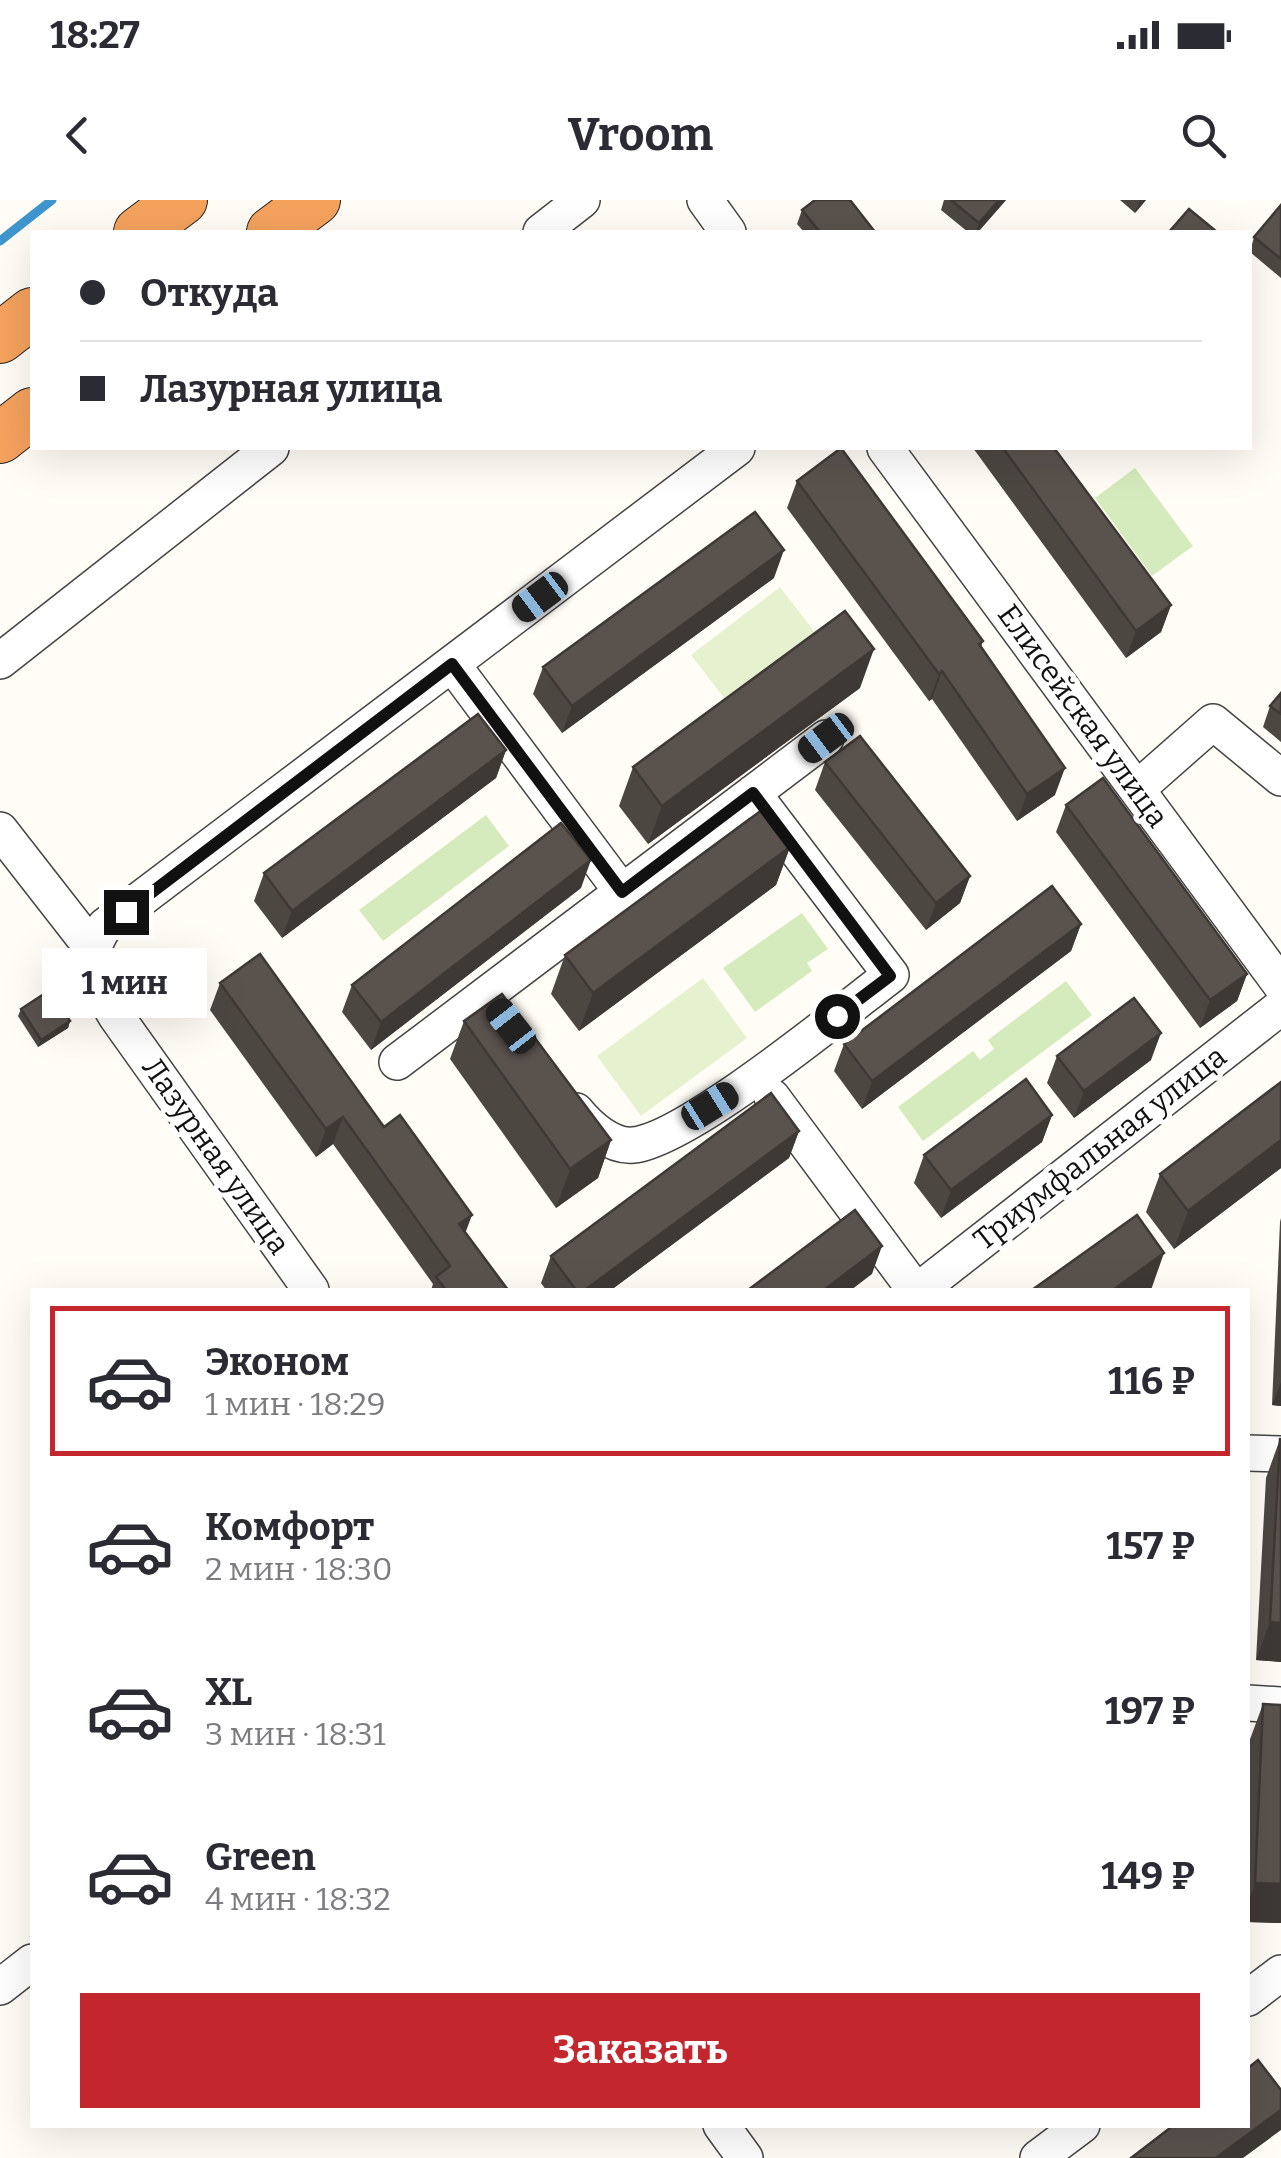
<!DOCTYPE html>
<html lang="ru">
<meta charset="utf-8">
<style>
:root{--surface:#fff;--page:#f2f2f3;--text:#2b2b33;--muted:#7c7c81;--line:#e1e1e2;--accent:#c4262e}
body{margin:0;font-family:Bitter,serif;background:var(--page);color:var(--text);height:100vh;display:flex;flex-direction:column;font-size:38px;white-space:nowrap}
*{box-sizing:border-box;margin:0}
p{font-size:32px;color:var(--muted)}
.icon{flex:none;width:55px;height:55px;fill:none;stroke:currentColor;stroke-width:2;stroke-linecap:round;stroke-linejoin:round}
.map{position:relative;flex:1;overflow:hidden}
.panel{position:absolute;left:30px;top:1088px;width:1220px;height:840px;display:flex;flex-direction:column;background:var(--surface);border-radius:0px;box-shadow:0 10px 40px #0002}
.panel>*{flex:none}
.banner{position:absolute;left:30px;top:30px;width:1222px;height:220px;border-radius:0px;box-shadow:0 10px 40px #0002;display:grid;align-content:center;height:220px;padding:0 50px;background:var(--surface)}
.end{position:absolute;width:45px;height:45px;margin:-22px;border:12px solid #111;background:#fff;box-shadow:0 0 0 5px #fff}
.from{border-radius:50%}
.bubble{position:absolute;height:70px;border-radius:0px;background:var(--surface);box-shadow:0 10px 40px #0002;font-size:32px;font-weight:700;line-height:70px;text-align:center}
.car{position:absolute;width:30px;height:60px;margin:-30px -15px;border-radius:12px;box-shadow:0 0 8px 2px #0007;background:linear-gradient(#222 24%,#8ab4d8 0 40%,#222 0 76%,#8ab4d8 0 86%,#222 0)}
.banner b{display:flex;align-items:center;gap:35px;height:95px;font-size:38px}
.banner b+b{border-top:2px solid var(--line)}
.banner i{width:25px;height:25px;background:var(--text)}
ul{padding:18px 0 0;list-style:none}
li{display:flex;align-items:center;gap:30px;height:150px;margin:0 20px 15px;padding:0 30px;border:5px solid transparent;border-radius:0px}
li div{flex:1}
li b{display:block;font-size:38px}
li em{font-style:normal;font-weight:700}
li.current{border-color:var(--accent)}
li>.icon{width:90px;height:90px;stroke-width:1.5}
.cta{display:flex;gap:20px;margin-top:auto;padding:20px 50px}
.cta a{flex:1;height:115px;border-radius:0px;background:var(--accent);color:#fff;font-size:40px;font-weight:700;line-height:115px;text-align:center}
.status{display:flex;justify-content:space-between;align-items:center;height:70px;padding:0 50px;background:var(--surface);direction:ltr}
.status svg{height:28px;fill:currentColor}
header{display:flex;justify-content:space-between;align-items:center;height:130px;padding:0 50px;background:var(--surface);font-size:45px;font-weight:700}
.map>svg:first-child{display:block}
.green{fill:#d5ebbd}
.pitch{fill:#e6f2cf}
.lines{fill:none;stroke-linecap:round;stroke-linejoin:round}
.stream{stroke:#3f96cf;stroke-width:9}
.minor-casing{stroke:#444;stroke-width:38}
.highway-casing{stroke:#222;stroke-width:52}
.minor{stroke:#fff;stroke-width:35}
.highway{stroke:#f5a25d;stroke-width:50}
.wall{fill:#4d4742}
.shaded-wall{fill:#3f3936}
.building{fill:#5a524d;stroke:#3f3936;stroke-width:2.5}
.route{stroke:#111;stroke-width:12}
.labels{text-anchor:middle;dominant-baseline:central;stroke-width:10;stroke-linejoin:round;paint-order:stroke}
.street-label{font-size:30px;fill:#111;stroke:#fff}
</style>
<div class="status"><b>18:27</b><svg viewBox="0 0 49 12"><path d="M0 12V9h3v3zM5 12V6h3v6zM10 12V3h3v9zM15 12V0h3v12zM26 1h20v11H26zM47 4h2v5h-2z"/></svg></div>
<header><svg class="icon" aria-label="back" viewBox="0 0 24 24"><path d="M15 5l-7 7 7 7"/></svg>Vroom<svg class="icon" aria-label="search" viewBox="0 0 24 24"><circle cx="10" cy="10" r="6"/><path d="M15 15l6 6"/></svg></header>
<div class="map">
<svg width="1281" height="1958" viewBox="0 0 1281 1958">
<rect width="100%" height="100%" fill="#fffdf5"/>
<!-- green -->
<path class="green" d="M1135,268l58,78 -41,30 -57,-78z
M486,615l23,31 -126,95 -24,-31z
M802,713l26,36 -21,14 5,8 -57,41 -32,-44z
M1066,781l26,34 -169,126 -25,-34 75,-56 7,9 14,-11 -6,-9z"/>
<!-- pitch -->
<path class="pitch" d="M780,387l40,52 -89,68 -40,-52z
M703,778l44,60 -106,78 -44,-60z"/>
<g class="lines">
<!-- stream -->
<path class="stream" d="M0,41l52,-41"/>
<defs>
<path id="minor" d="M705,0l23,32
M541,32l41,-32
M885,248l396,537
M0,461l271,-213
M452,464l170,228
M1137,589l76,-67 68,56
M0,630l92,118
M397,862l429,-324
M772,897l143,193
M576,911c13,16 35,36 57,34 54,-5 208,-132 258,-170l-138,-182
M311,1090l-195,-274c-19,-32 -36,-57 -11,-90l632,-478
M919,1090l362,-283
M1248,1253l33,1
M1248,1503l33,2
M0,1787l32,-25
M1248,1798l33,-25
M721,1925l24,33
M1038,1958l44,-33"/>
<path id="highway" d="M139,32l43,-32
M272,32l43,-32
M0,138l32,-25
M0,238l32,-25"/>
</defs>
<!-- minor casing -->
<use href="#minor" class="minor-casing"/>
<!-- highway casing -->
<use href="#highway" class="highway-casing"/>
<!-- minor -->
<use href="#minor" class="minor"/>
<!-- highway -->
<use href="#highway" class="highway"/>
</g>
<!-- wall -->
<path class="wall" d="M944,0h62l-28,32h-10l-27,-22z
M1120,0h26l-11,13z
M1281,5v73l-31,-26 4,-15z
M802,10l73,22h-71l-7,-8z
M973,248h81l117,157 -10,27 -35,26z
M797,281l186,160 -2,6 74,148 -38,26 -85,-122 -3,2 -142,-193z
M774,378l-212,155 -29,-39 10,-27z
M860,488l-212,156 -29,-38 14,-39z
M1281,493v49l-18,-15 7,-21z
M506,550l-10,28 -214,160 -28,-37 10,-28z
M825,562l145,114 -10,27 -34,27 -111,-140z
M1066,605l181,169 -10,27 -37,27 -144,-196z
M790,647l-14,38 -197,146 -28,-37 14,-39z
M581,688l-210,162 -29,-38 10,-27z
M1081,724l-10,27 -209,158 -28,-38 10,-27z
M220,783l164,144 124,163h-77l2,-6 -100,-140 -17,13 -106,-147z
M21,809l49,12 -2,7 -30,19 -20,-31z
M464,821l147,119 -13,38 -42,30 -106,-149z
M1057,856l94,4 -77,58 -27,-35z
M1281,882v86l-107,81 -28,-37 14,-38z
M1052,915l-10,27 -101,76 -27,-35 10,-28z
M799,931l-10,27 -178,132h-65l-5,-7 10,-27z
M1281,1018v188l-9,-1 8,-183z
M1280,1239h1v223l-25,-2 10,-182z
M1263,1504l18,1v218l-33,-1v-138l1,-42z"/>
<!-- shaded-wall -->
<path class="shaded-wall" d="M999,0h7l-28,32h-2l3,-9z
M1140,0h6l-11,13z
M784,350l-10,28 -212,155 10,-27z
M1171,405l-10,27 -35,26 10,-27z
M874,449l-14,39 -212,156 14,-38z
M942,471l-10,28 -3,2 10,-27z
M506,550l-10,28 -214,160 10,-27z
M1065,568l-10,27 -38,26 10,-27z
M790,647l-14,38 -197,146 14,-38z
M591,660l-10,28 -210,162 10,-28z
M970,676l-10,27 -34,27 10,-27z
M1081,724l-10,27 -209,158 10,-28z
M1247,774l-10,27 -37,27 10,-28z
M70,821l-2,7 -30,19 3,-7z
M1161,833l-10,27 -77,58 10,-27z
M1052,915l-10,27 -101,76 10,-28z
M343,917l-10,27 -17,13 10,-28z
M799,931l-10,27 -178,132h-26z
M611,940l-13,38 -42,30 14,-39z
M1281,940v28l-107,81 14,-38z
M472,1015l-10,27 -3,-18z
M882,1046l-10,28 -21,16h-27z
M1164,1053l-13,37h-38z
M1281,1182v24l-9,-1z
M1270,1422l11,1v39l-25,-2z
M1255,1683l26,1v39l-33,-1v-18z
M1281,1910v20l-38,28h-27z"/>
<!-- building -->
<path class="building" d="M815,0h35l25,32h-55l-18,-22z
M951,0h48l-20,23z
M1281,5v54l-27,-22z
M1189,9l28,23h-48z
M841,248l142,193 -4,3 86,124 -38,26 -85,-123 -3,3 -142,-193z
M1003,248h51l117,157 -35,26z
M755,312l29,38 -212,156 -29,-39z
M845,411l29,38 -212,157 -29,-39z
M1281,493v21l-11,-8z
M478,514l28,36 -214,161 -28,-38z
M860,536l110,140 -34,27 -111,-141z
M1103,578l144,196 -37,26 -144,-195z
M762,610l28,37 -197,146 -28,-38z
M561,623l30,37 -210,162 -29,-37z
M1052,686l29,38 -209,157 -28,-37z
M260,754l124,173 16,-12 72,100 -13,9 49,66h-62l-10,-13 14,-11 -107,-149 -17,12 -106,-146z
M50,790l20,31 -29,19 -20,-31z
M502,794l109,146 -41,29 -106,-148z
M1134,798l27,35 -77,58 -27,-35z
M1026,879l26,36 -101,75 -27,-35z
M1281,882v58l-93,71 -28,-37z
M771,893l28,38 -214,159h-9l-25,-34z
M855,1010l27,36 -58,44h-76z
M1137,1015l27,38 -51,37h-81z
M1280,1239h1v184l-11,-1z
M1263,1504l18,1v179l-26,-1z
M1258,1860l23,30v20l-65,48h-85l43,-33h74v-57z"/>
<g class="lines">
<!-- route -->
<path class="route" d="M126,712l326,-248 170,228 131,-99 137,183 -53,40"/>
</g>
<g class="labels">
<!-- street labels -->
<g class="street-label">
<text transform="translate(1083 516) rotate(54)">Елисейская улица</text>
<text transform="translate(1100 948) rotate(-38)">Триумфальная улица</text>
<text transform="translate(216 956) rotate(55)">Лазурная улица</text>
</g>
</g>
</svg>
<i class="end from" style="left:837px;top:816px"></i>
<i class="end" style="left:126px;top:712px"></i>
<div class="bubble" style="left:42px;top:748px;width:165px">1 мин</div>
<i class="car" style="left:540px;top:397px;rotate:233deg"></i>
<i class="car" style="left:826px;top:538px;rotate:233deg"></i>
<i class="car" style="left:511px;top:826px;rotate:322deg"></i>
<i class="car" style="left:710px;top:906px;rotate:58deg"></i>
<div class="banner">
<b><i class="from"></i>Откуда</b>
<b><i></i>Лазурная улица</b>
</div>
<section class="panel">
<ul>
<li class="current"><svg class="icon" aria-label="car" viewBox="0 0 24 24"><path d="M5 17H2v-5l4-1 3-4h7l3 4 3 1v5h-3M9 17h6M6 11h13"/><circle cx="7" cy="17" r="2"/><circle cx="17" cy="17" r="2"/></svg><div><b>Эконом</b><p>1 мин · 18:29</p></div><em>116 ₽</em></li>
<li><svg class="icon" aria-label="car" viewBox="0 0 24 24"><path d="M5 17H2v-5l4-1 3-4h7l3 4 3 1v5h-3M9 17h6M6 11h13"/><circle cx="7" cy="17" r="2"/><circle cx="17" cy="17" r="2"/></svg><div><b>Комфорт</b><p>2 мин · 18:30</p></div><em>157 ₽</em></li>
<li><svg class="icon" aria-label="car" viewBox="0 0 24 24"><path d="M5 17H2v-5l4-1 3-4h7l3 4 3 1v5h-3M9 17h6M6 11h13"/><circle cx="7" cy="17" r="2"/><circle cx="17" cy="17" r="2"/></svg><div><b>XL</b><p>3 мин · 18:31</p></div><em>197 ₽</em></li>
<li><svg class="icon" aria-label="car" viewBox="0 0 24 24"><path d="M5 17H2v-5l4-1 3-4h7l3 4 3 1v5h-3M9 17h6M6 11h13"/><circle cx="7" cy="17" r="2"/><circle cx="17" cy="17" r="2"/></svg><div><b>Green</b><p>4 мин · 18:32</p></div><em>149 ₽</em></li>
</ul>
<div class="cta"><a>Заказать</a></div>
</section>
</div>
